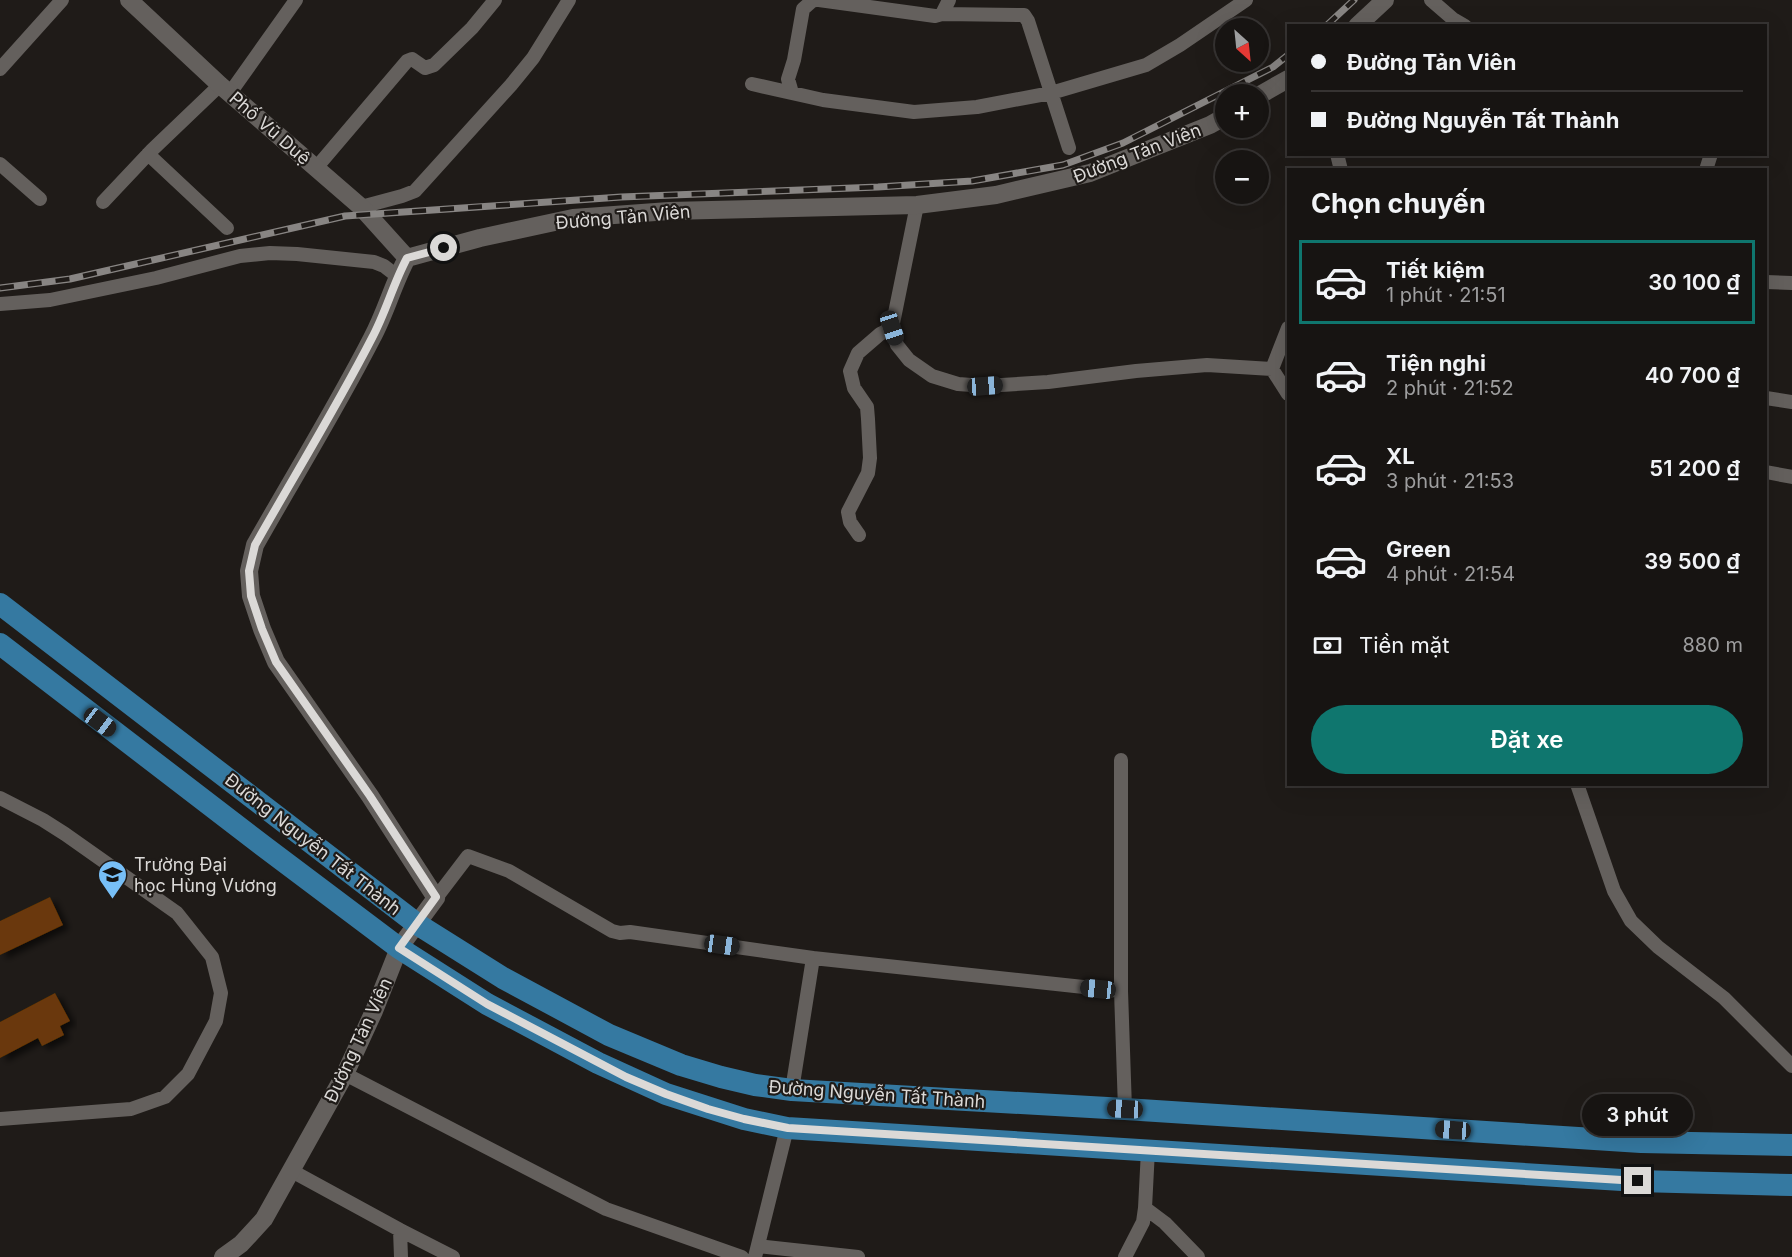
<!DOCTYPE html>
<html lang="vi">
<meta charset="utf-8">
<style>
:root{--surface:#171412;--page:#201d1b;--text:#f1f3f6;--muted:#9e9e9f;--line:#363332;--accent:#0f766e}
body{margin:0;font-family:Inter,sans-serif;background:var(--page);color:var(--text);height:100vh;display:flex;flex-direction:column;font-size:22px;white-space:nowrap}
*{box-sizing:border-box;margin:0}
p{font-size:20px;color:var(--muted)}
.icon{flex:none;width:33px;height:33px;fill:none;stroke:currentColor;stroke-width:2;stroke-linecap:round;stroke-linejoin:round}
.map{position:relative;flex:1;overflow:hidden}
.side{position:absolute;left:1287px;top:168px;width:480px;height:618px;display:flex;flex-direction:column;background:var(--surface);border-radius:0px;box-shadow:0 6px 24px #0002,0 0 0 2px var(--line)}
.side>*{flex:none}
.guide{position:absolute;left:1287px;top:24px;width:480px;height:132px;border-radius:0px;box-shadow:0 6px 24px #0002,0 0 0 2px var(--line);display:grid;align-content:center;height:132px;padding:0 24px;background:var(--surface)}
.needle{width:39px;rotate:153deg}
.fabs{position:absolute;left:1215px;top:18px;display:grid;gap:12px}
.fabs a{display:grid;place-items:center;width:54px;height:54px;border-radius:50%;background:var(--surface);box-shadow:0 6px 24px #0002,0 0 0 2px var(--line);font-size:30px}
.end{position:absolute;width:27px;height:27px;margin:-14px;border:8px solid #dbd9d7;background:#111;box-shadow:0 0 0 3px #111}
.from{border-radius:50%}
.bubble{position:absolute;height:42px;border-radius:21px;background:var(--surface);box-shadow:0 6px 24px #0002,0 0 0 2px var(--line);font-size:20px;font-weight:600;line-height:42px;text-align:center}
.car{position:absolute;width:18px;height:36px;margin:-18px -9px;border-radius:8px;box-shadow:0 0 4px 2px #0007;background:linear-gradient(#222 24%,#8ab4d8 0 40%,#222 0 76%,#8ab4d8 0 86%,#222 0)}
.guide b{display:flex;align-items:center;gap:21px;height:57px;font-size:22px}
.guide b+b{border-top:2px solid var(--line)}
.guide i{width:15px;height:15px;background:var(--text)}
ul{padding:0;list-style:none}
li{display:flex;align-items:center;gap:18px;height:84px;margin:0 12px 9px;padding:0 12px;border:3px solid transparent;border-radius:0px}
li div{flex:1}
li b{display:block;font-size:22px}
li em{font-style:normal;font-weight:600}
li.active{border-color:var(--accent)}
li>.icon{width:54px;height:54px;stroke-width:1.5}
h2{padding:0 24px;font-size:27px;line-height:72px}
.pay{display:flex;align-items:center;gap:15px;height:66px;padding:0 24px;font-size:22px}
.pay p{margin-inline-start:auto}
.action{display:flex;gap:12px;margin-top:auto;padding:12px 24px}
.action a{flex:1;height:69px;border-radius:36px;background:var(--accent);color:#fff;font-size:24px;font-weight:600;line-height:69px;text-align:center}
.map>svg:first-child{display:block}
.building{fill:#6a3907;filter:url(#shadow)}
.lines{fill:none;stroke-linecap:round;stroke-linejoin:round}
.minor{stroke:#64605d;stroke-width:14}
.tertiary{stroke:#64605d;stroke-width:18}
.primary{stroke:#3579a1;stroke-width:22}
.rail-casing{stroke:#888583;stroke-width:7}
.rail{stroke:#1f1b18;stroke-width:4.5;stroke-dasharray:14;stroke-linecap:butt}
.route{stroke:#dbd9d7;stroke-width:8}
.labels{text-anchor:middle;dominant-baseline:central;stroke-width:4.5;stroke-linejoin:round;paint-order:stroke}
.street-label{font-size:18px;fill:#dbd9d7;stroke:#1f1b18}
.poi-label{font-size:18px;fill:#dbd9d7;stroke:#1f1b18;text-anchor:start}
</style>
<div class="map">
<svg width="1792" height="1257" viewBox="0 0 1792 1257">
<defs>
<filter id="shadow"><feDropShadow dx="6" dy="4" stdDeviation="3" flood-color="#0009"/></filter>
</defs>
<rect width="100%" height="100%" fill="#1f1b18"/>
<!-- building -->
<path class="building" d="M50,897l13,28 -63,30v-34z
M55,993l15,28 -10,5 4,9 -22,11 -4,-8 -38,20v-36z"/>
<g class="lines">
<!-- minor -->
<path class="minor" d="M819,0l116,16 7,-2 7,-14
M1431,0l22,19 12,7
M942,14l82,1 4,6 41,127
M0,69l62,-69
M752,84l71,16 91,12 63,-5 74,-14 95,-28 34,-20 66,-45
M230,93l66,-93
M792,93l-4,-14 6,-19 9,-51 9,-8 4,-1
M148,154l79,74
M1337,154l4,16
M0,164l40,35
M316,168l91,-107 5,-2 13,9 9,-3 38,-37 23,-28
M1706,170l5,-16
M103,202l49,-52 68,-65
M917,205l-25,123 5,17 12,15 23,16 26,8 27,2 63,-4 88,-11 71,-6 65,4
M361,207l41,-11 13,-5 96,-106 22,-27 36,-58
M1766,282l26,1
M0,304l50,-4 106,-22 84,-22 30,-3 27,1 77,8 10,4 13,10
M1288,328l-16,41 16,25
M1766,398l26,4
M1766,472l26,5
M859,535l-9,-13 -2,-10 20,-39 2,-15 -2,-39 -1,-12 -13,-19 -4,-17 8,-18 22,-19 12,-6
M1577,784l37,107 17,30 27,26 66,51 68,68
M0,798l43,22 22,14 112,79 35,44 9,36 -5,28 -28,53 -23,23 -34,12 -131,10
M436,898l32,-42 41,15 103,60 8,2 10,-1 183,26 308,33 4,118
M1121,991v-231
M345,1074l261,135 136,48
M792,1090l21,-132
M1148,1150l-3,58 20,15 33,34
M290,1170l110,60 53,27
M400,1230l1,27
M758,1246l100,11
M755,1257l32,-129
M1125,1257l18,-35 2,-14"/>
<!-- tertiary -->
<path class="tertiary" d="M129,0l91,85 141,122 46,51
M1357,26l28,-26
M1258,96l30,-17
M223,1257l18,-13 23,-25 81,-145 29,-63 25,-63 37,-50 -66,-102 -94,-134 -14,-33 -11,-33 -2,-25 6,-26c39,-69 81,-137 117,-207 14,-26 21,-54 35,-80l73,-20 93,-20 96,-7 248,-6 79,-10 94,-22 120,-48 16,-9"/>
<!-- primary -->
<path class="primary" d="M0,604l417,320 86,54 106,57 72,30 40,12 34,8 37,5 333,19 516,33 151,3
M0,644l266,204 133,100 88,56 111,59 68,31 78,25 43,9 851,53 154,4"/>
<defs>
<path id="rail" d="M1326,26l28,-26
M0,288l70,-9 275,-63 276,-19 257,-10 94,-6 91,-16 60,-22 150,-76 15,-12"/>
</defs>
<!-- rail casing -->
<use href="#rail" class="rail-casing"/>
<!-- rail -->
<use href="#rail" class="rail"/>
</g>
<g class="lines">
<!-- route -->
<path class="route" d="M444,248l-37,10c-14,26 -21,54 -35,80 -36,70 -78,138 -117,207l-6,26 2,25 11,33 14,33 94,134 66,101 -37,51 88,56 139,73 40,17 42,15 36,10 44,9 850,53"/>
</g>
<!-- icons -->
<defs>
<symbol id="university-pin" viewBox="-11 -11 22 30"><path d="M0 17L-7.5 6A9.5 9.5 0 1 1 7.5 6Z" fill="#77bff7" stroke="#1f1b18"/><path d="M0-5L7-2L0 1L-7-2ZM-4 1L0 2.5L4 1V4Q0 6-4 4Z" fill="#111"/></symbol>
</defs>
<g fill-rule="evenodd">
<use href="#university-pin" x="96" y="858" width="33" height="45"/>
</g>
<g class="labels">
<!-- street labels -->
<g class="street-label">
<text transform="translate(270 128) rotate(41)">Phố Vũ Duệ</text>
<text transform="translate(1137 153) rotate(-21)">Đường Tản Viên</text>
<text transform="translate(623 217) rotate(-5)">Đường Tản Viên</text>
<text transform="translate(313 844) rotate(38)">Đường Nguyễn Tất Thành</text>
<text transform="translate(358 1040) rotate(-65)">Đường Tản Viên</text>
<text transform="translate(877 1094) rotate(4)">Đường Nguyễn Tất Thành</text>
</g>
<!-- poi labels -->
<g class="poi-label">
<text x="134" y="864">Trường Đại<tspan x="134" dy="21">học Hùng Vương</tspan></text>
</g>
</g>
</svg>
<div class="fabs">
<a><svg class="needle" viewBox="-14 -14 28 28"><path d="M0-13l5 13h-10z" fill="#e53935"/><path d="M0 13l5-13h-10z" fill="#9e9e9f"/></svg></a>
<a>+</a>
<a>−</a>
</div>
<i class="end from" style="left:444px;top:248px"></i>
<i class="end" style="left:1638px;top:1181px"></i>
<div class="bubble" style="left:1582px;top:1094px;width:111px">3 phút</div>
<i class="car" style="left:892px;top:328px;rotate:162deg"></i>
<i class="car" style="left:985px;top:386px;rotate:86deg"></i>
<i class="car" style="left:100px;top:722px;rotate:127deg"></i>
<i class="car" style="left:722px;top:945px;rotate:98deg"></i>
<i class="car" style="left:1098px;top:989px;rotate:276deg"></i>
<i class="car" style="left:1125px;top:1109px;rotate:273deg"></i>
<i class="car" style="left:1453px;top:1130px;rotate:274deg"></i>
<div class="guide">
<b><i class="from"></i>Đường Tản Viên</b>
<b><i></i>Đường Nguyễn Tất Thành</b>
</div>
<section class="side">
<h2>Chọn chuyến</h2>
<ul>
<li class="active"><svg class="icon" aria-label="car" viewBox="0 0 24 24"><path d="M5 17H2v-5l4-1 3-4h7l3 4 3 1v5h-3M9 17h6M6 11h13"/><circle cx="7" cy="17" r="2"/><circle cx="17" cy="17" r="2"/></svg><div><b>Tiết kiệm</b><p>1 phút · 21:51</p></div><em>30 100 ₫</em></li>
<li><svg class="icon" aria-label="car" viewBox="0 0 24 24"><path d="M5 17H2v-5l4-1 3-4h7l3 4 3 1v5h-3M9 17h6M6 11h13"/><circle cx="7" cy="17" r="2"/><circle cx="17" cy="17" r="2"/></svg><div><b>Tiện nghi</b><p>2 phút · 21:52</p></div><em>40 700 ₫</em></li>
<li><svg class="icon" aria-label="car" viewBox="0 0 24 24"><path d="M5 17H2v-5l4-1 3-4h7l3 4 3 1v5h-3M9 17h6M6 11h13"/><circle cx="7" cy="17" r="2"/><circle cx="17" cy="17" r="2"/></svg><div><b>XL</b><p>3 phút · 21:53</p></div><em>51 200 ₫</em></li>
<li><svg class="icon" aria-label="car" viewBox="0 0 24 24"><path d="M5 17H2v-5l4-1 3-4h7l3 4 3 1v5h-3M9 17h6M6 11h13"/><circle cx="7" cy="17" r="2"/><circle cx="17" cy="17" r="2"/></svg><div><b>Green</b><p>4 phút · 21:54</p></div><em>39 500 ₫</em></li>
</ul>
<div class="pay"><svg class="icon" aria-label="cash" viewBox="0 0 24 24"><path d="M3 7h18v10H3z"/><circle cx="12" cy="12" r="2"/></svg>Tiền mặt<p>880 m</p></div>
<div class="action"><a>Đặt xe</a></div>
</section>
</div>
